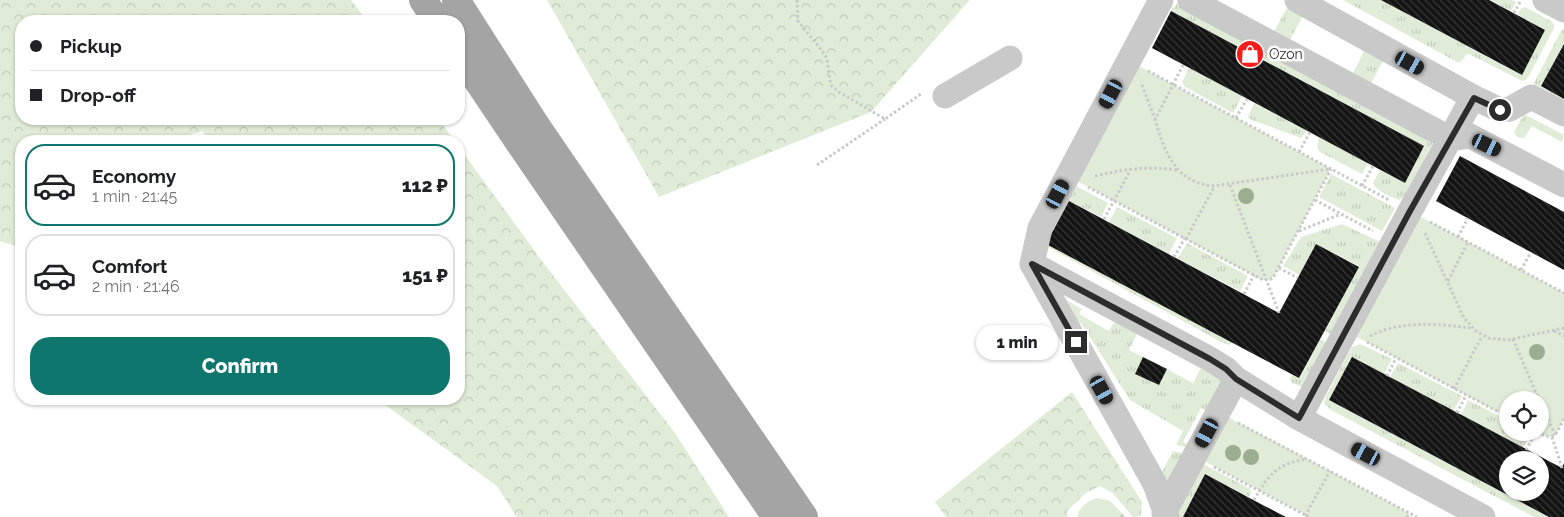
<!DOCTYPE html>
<meta charset="utf-8">
<style>
:root{--surface:#fff;--page:#f2f2f2;--text:#202124;--muted:#757577;--line:#e0e0e0;--accent:#0f766e}
body{margin:0;font-family:Raleway,sans-serif;background:var(--page);color:var(--text);height:100vh;display:flex;flex-direction:column;font-size:19px;white-space:nowrap}
*{box-sizing:border-box;margin:0}
p{font-size:16px;color:var(--muted)}
.icon{flex:none;width:28px;height:28px;fill:none;stroke:currentColor;stroke-width:2;stroke-linecap:round;stroke-linejoin:round}
.map{position:relative;flex:1;overflow:hidden}
.panel{position:absolute;left:15px;top:135px;width:450px;height:270px;display:flex;flex-direction:column;background:var(--surface);border-radius:20px;box-shadow:0 1px 4px #0004}
.panel>*{flex:none}
.hud{position:absolute;left:15px;top:15px;width:450px;height:110px;border-radius:20px;box-shadow:0 1px 4px #0004;display:grid;align-content:center;height:110px;padding:0 15px;background:var(--surface)}
.controls{position:absolute;left:1499px;top:391px;display:grid;gap:10px}
.controls a{display:grid;place-items:center;width:50px;height:50px;border-radius:50%;background:var(--surface);box-shadow:0 1px 4px #0004;font-size:25px}
.end{position:absolute;width:22px;height:22px;margin:-11px;border:6px solid #2c2c2c;background:#fff;box-shadow:0 0 0 2px #fff}
.from{border-radius:50%}
.bubble{position:absolute;height:35px;border-radius:18px;background:var(--surface);box-shadow:0 1px 4px #0004;font-size:16px;font-weight:800;line-height:35px;text-align:center}
.car{position:absolute;width:15px;height:30px;margin:-15px -8px;border-radius:6px;box-shadow:0 0 4px 1px #0007;background:linear-gradient(#222 24%,#8ab4d8 0 40%,#222 0 76%,#8ab4d8 0 86%,#222 0)}
.hud b{display:flex;align-items:center;gap:18px;height:48px;font-size:19px}
.hud b+b{border-top:1px solid var(--line)}
.hud i{width:12px;height:12px;background:var(--text)}
ul{padding:9px 0 0;list-style:none}
li{display:flex;align-items:center;gap:15px;height:82px;margin:0 10px 8px;padding:0 5px;border:2px solid var(--line);border-radius:20px}
li div{flex:1}
li b{display:block;font-size:19px}
li em{font-style:normal;font-weight:800}
li.active{border-color:var(--accent)}
li>.icon{width:45px;height:45px;stroke-width:1.5}
.primary-button{display:flex;gap:10px;margin-top:auto;padding:10px 15px}
.primary-button a{flex:1;height:58px;border-radius:20px;background:var(--accent);color:#fff;font-size:20px;font-weight:800;line-height:58px;text-align:center}
.map>svg:first-child{display:block}
.grass{fill:url(#grass-tufts)}
.forest{fill:url(#forest-crowns)}
.park{fill:#e1ecd8}
.building{fill:url(#building-back-hatch);fill-rule:evenodd}
.lines{fill:none;stroke-linecap:round;stroke-linejoin:round}
.path{stroke:#c9c9c9;stroke-width:3;stroke-dasharray:2.5 2.5;stroke-linecap:butt}
.minor{stroke:#c9c9c9;stroke-width:25}
.major{stroke:#a4a4a4;stroke-width:28}
.tree{fill:#9cae90}
.route{stroke:#2c2c2c;stroke-width:6}
.labels{text-anchor:middle;dominant-baseline:central;stroke-width:5;stroke-linejoin:round;paint-order:stroke}
.poi-label{font-size:14px;fill:#2c2c2c;stroke:#fff;text-anchor:start}
</style>
<div class="map">
<svg width="1564" height="517" viewBox="0 0 1564 517">
<defs>
<pattern id="grass-tufts" width="24" height="20" patternUnits="userSpaceOnUse" patternTransform="scale(1.25)"><rect width="24" height="20" fill="#e1ecd8"/><path d="M3 7l-1-3M5 7V3M7 7l1-3M15 17l-1-3M17 17v-4M19 17l1-3" fill="none" stroke="#c1cbba"/></pattern>
<pattern id="forest-crowns" width="20" height="18" patternUnits="userSpaceOnUse" patternTransform="scale(1.25)"><rect width="20" height="18" fill="#e1ecd8"/><path d="M2 6a3 3 0 1 1 6 0M12 15a3 3 0 1 1 6 0" fill="none" stroke="#c1cbba"/></pattern>
<pattern id="building-back-hatch" width="6" height="6" patternUnits="userSpaceOnUse" patternTransform="scale(1.25)"><rect width="6" height="6" fill="#131313"/><path d="M-1 5l2 2M0 0l6 6M5-1l2 2" fill="none" stroke="#363636"/></pattern>
</defs>
<rect width="100%" height="100%" fill="#fff"/>
<!-- grass -->
<path class="grass" d="M1180,0l254,140 -30,58 -6,2c-8,-4 -21,-8 -25,-17l7,-13 25,13 19,-37 -253,-135z
M1343,0h38l140,75 24,-45 -28,-16 5,-6 3,-1 26,14 3,3v4l-24,46 -4,6 -4,1 -53,-27 -3,1 -5,7h-4z
M1490,0h22l4,2 -5,9z
M1287,8l16,8 -17,31 -16,-8z
M1564,29v15l-23,42 23,13v5l-30,-18v-3l27,-52z
M1365,49l19,10 -17,32 -18,-10z
M1189,68l53,28 -9,17 -48,-26 -3,-5z
M1254,103l53,28 -6,7 -49,-18 -4,-3z
M1524,114l40,21 -2,7 -30,-16 -8,12 -7,-1 -3,-5z
M1319,137l49,26 -6,11 -42,-22 -3,-5z
M1331,174l64,34 -13,23 -63,-34z
M1076,186l32,17 -7,14 -32,-16 -22,43 185,98 -2,3 -7,-2 -177,-97 3,-15z
M1117,207l60,31 -8,16 -60,-32z
M1342,224l38,18 -49,92 -6,-3 34,-65 -43,-22 -16,31 -17,-9 18,-29z
M1187,243l61,33 -8,15 -62,-32z
M1045,276l17,9 -5,10 25,14 -3,5 30,17 7,-12c9,0 17,5 22,13l-9,18 14,7 -8,17 24,11 8,-16 26,14 9,-17c12,2 21,6 27,17l-16,31 -12,-6 -18,34 13,7 -20,-4 7,-14 -53,-31 -49,-77 -6,-3 -1,3z
M1320,339l7,4 -25,44 -11,-5 -1,-2 2,-6 8,4z
M1360,344l32,15 -8,15 -55,26 220,117h-15l-203,-107 -7,-7 3,-9 22,-42 3,-5z
M1398,363l64,33 -9,15 -63,-34z
M1468,400l39,20 1,12 23,1 -8,15 -62,-33z
M1173,451l20,4 -22,40 -14,-13z
M1203,464l47,25 1,4 -2,4 -44,-23 -22,43h-7z"/>
<!-- forest -->
<path class="forest" d="M0,0h351l16,21h-346v98h417l17,22h-249l-3,-10 -34,10h-148v107l-21,-7z
M547,0h422v1l-98,111 -212,85z
M459,147l86,118 130,168 54,84h-212l-20,-31 -120,-87h82z
M1072,392l70,110 -1,14 -8,1 -20,-24 -13,-7 -14,7 -19,18 1,6h-122l-11,-15z"/>
<!-- park -->
<path class="park" d="M1129,61l202,108 -57,107 -3,3 -9,1 -194,-104z
M1410,211l154,82v126l-9,16 -7,2 -11,-4 3,-1v-32h-32l-1,17 -161,-86z
M1226,416l183,97 -2,4h-97l-108,-57z
M1097,498l13,3 16,16h-49c3,-11 9,-15 20,-19z"/>
<!-- building -->
<path class="building" d="M1381,0h108l56,30 -23,45z
M1171,11l253,135 -19,37 -253,-135z
M1564,44v55l-23,-13z
M1460,156l104,56v58l-128,-69z
M1069,201l210,112 37,-69 43,23 -60,111 -253,-134z
M1143,357l24,12 -8,16 -24,-11z
M1352,357l210,111 2,-5v54h-15l-220,-117zM1508,460h32v32h-32z
M1205,474l52,28 29,15h-103z"/>
<g class="lines">
<!-- path -->
<path class="path" d="M797,0l1,21 25,31 4,7 3,21 2,6 7,6 46,27 36,-25
M1514,13l6,-11
M1183,65l-28,55c10,32 20,63 59,66l116,-17
M1148,71l241,129
M1142,85l13,34
M1236,118l11,-19
M1299,152l11,-20
M817,165l68,-46
M1095,176c29,-7 52,-10 82,-6
M1230,185l49,128
M1362,186l11,-20
M1088,187l175,93 8,-1 3,-3 57,-107
M1315,200l58,31
M1104,219l27,-50
M1430,222l134,71
M1299,231l42,-17
M1425,233l39,85 12,13 13,7 19,2 56,-12
M1458,237l10,-19
M1186,239l28,-52
M1174,257l11,-19
M1279,268l19,10
M1521,270l10,-18
M1448,281l20,-39
M1244,294l10,-19
M1554,331l10,5
M1370,336c31,-16 68,-12 101,-8
M1513,339l26,61
M1367,342l141,75
M1387,376l9,-18
M1454,389l28,-53
M1540,401l15,34
M1457,413l9,-18
M1238,423l179,94
M1537,432c18,10 19,2 27,-13
M1552,437l10,31
M1526,450l10,-18
M1214,467l95,50
M1254,500c14,-25 24,-37 53,-41
M1121,515l2,2
M1305,516l25,-45
M1407,517l2,-4"/>
<!-- minor -->
<path class="minor" d="M1161,0l-121,228 -8,36 178,95 16,10 10,10 -72,134
M1190,0l261,139 19,-3 94,49
M1297,0l176,97 27,13 10,-1 21,-12 33,17
M1545,0l19,10
M945,96l65,-38
M1473,97l-63,114 -111,207 184,99
M1032,264l123,220 12,33
M1236,379l63,39"/>
<!-- major -->
<path class="major" d="M423,0l14,21
M456,0l81,127 267,390
M459,53l55,82 262,382"/>
</g>
<!-- trees -->
<g class="tree">
<circle cx="1246" cy="196" r="8"/>
<circle cx="1537" cy="352" r="8"/>
<circle cx="1233" cy="453" r="8"/>
<circle cx="1251" cy="457" r="8"/>
</g>
<g class="lines">
<!-- route -->
<path class="route" d="M1076,342l-44,-78 178,95 16,10 10,10 63,39 111,-207 64,-113 26,12"/>
</g>
<!-- icons -->
<defs>
<symbol id="shop-disc" viewBox="-11 -11 22 22"><circle r="9.5" fill="#f61e1b" stroke="#fff"/><path d="M-5-2.5h2.3a2.7 3.5 0 0 1 5.4 0H5L5.5 6h-11ZM-1.5-2.5h3a1.5 2.3 0 0 0-3 0Z" fill="#fff"/></symbol>
</defs>
<g fill-rule="evenodd">
<use href="#shop-disc" x="1234" y="38" width="32" height="32"/>
</g>
<g class="labels">
<!-- poi labels -->
<g class="poi-label">
<text x="1269" y="54">Ozon</text>
</g>
</g>
</svg>
<div class="controls">
<a><svg class="icon" aria-label="locate" viewBox="0 0 24 24"><circle cx="12" cy="12" r="6"/><path d="M12 2v4M12 18v4M2 12h4M18 12h4"/></svg></a>
<a><svg class="icon" aria-label="layers" viewBox="0 0 24 24"><path d="M12 4l9 5-9 5-9-5zM3 14l9 5 9-5"/></svg></a>
</div>
<i class="end from" style="left:1500px;top:110px"></i>
<i class="end" style="left:1076px;top:342px"></i>
<div class="bubble" style="left:976px;top:325px;width:82px">1 min</div>
<i class="car" style="left:1410px;top:63px;rotate:119deg"></i>
<i class="car" style="left:1111px;top:94px;rotate:208deg"></i>
<i class="car" style="left:1487px;top:145px;rotate:116deg"></i>
<i class="car" style="left:1058px;top:194px;rotate:28deg"></i>
<i class="car" style="left:1102px;top:390px;rotate:151deg"></i>
<i class="car" style="left:1207px;top:433px;rotate:208deg"></i>
<i class="car" style="left:1366px;top:454px;rotate:298deg"></i>
<div class="hud">
<b><i class="from"></i>Pickup</b>
<b><i></i>Drop-off</b>
</div>
<section class="panel">
<ul>
<li class="active"><svg class="icon" aria-label="car" viewBox="0 0 24 24"><path d="M5 17H2v-5l4-1 3-4h7l3 4 3 1v5h-3M9 17h6M6 11h13"/><circle cx="7" cy="17" r="2"/><circle cx="17" cy="17" r="2"/></svg><div><b>Economy</b><p>1 min · 21:45</p></div><em>112 ₽</em></li>
<li><svg class="icon" aria-label="car" viewBox="0 0 24 24"><path d="M5 17H2v-5l4-1 3-4h7l3 4 3 1v5h-3M9 17h6M6 11h13"/><circle cx="7" cy="17" r="2"/><circle cx="17" cy="17" r="2"/></svg><div><b>Comfort</b><p>2 min · 21:46</p></div><em>151 ₽</em></li>
</ul>
<div class="primary-button"><a>Confirm</a></div>
</section>
</div>
